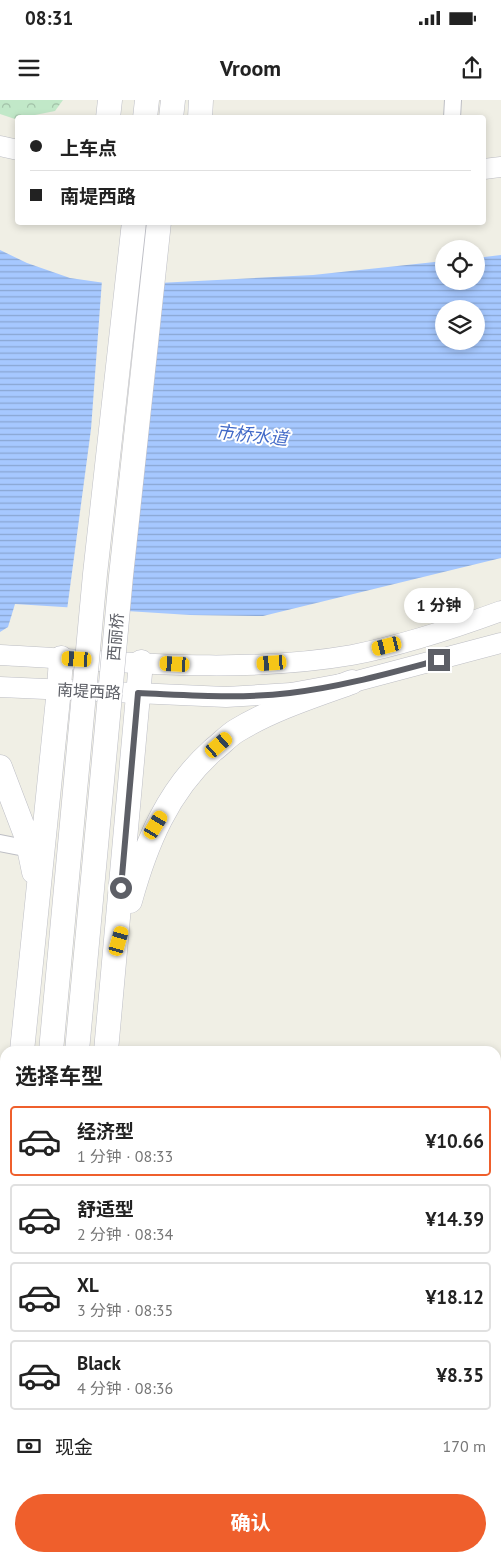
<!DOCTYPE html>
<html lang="zh">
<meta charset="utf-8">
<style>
:root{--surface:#fff;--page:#f2f2f2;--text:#222;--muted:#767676;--line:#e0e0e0;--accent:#ef5f2c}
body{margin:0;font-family:"PT Sans","Noto Sans SC",sans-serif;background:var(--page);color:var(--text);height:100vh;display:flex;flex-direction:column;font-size:19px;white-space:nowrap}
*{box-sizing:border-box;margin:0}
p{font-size:16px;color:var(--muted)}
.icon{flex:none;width:28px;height:28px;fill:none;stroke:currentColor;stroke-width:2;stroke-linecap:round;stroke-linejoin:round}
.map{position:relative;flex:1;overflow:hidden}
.drawer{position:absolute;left:0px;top:946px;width:501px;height:516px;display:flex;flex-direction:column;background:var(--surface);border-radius:15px 15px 0 0;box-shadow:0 2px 8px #0003}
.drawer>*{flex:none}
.guide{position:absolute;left:15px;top:15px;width:471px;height:110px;border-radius:5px;box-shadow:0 2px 8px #0003;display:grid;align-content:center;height:110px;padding:0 15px;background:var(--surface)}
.tools{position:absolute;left:435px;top:140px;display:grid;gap:10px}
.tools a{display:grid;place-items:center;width:50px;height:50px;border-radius:50%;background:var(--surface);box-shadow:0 2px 8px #0003;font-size:25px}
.end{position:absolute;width:22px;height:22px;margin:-11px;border:6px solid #5d5f66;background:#fff;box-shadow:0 0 0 2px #fff}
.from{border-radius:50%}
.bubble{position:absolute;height:35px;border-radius:18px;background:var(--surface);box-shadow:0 2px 8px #0003;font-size:16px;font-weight:700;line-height:35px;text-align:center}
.car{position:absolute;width:15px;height:30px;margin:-15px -8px;border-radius:6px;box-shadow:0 0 4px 1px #0007;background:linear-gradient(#f5c518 24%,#345 0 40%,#f5c518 0 76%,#345 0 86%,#f5c518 0)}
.guide b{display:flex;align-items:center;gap:18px;height:48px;font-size:19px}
.guide b+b{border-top:1px solid var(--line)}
.guide i{width:12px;height:12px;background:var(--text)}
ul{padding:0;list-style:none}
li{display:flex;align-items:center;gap:15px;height:70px;margin:0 10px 8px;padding:0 5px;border:2px solid var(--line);border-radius:5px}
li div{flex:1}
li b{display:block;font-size:19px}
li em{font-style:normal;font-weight:700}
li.current{border-color:var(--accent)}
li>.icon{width:45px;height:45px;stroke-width:1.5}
h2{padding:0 15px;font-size:22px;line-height:60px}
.pay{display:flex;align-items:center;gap:12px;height:55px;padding:0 15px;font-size:19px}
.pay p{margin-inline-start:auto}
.primary-button{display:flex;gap:10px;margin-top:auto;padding:10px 15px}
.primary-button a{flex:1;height:58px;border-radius:30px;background:var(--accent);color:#fff;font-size:20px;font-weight:700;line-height:58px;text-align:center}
.status{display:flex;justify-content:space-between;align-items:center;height:35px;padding:0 25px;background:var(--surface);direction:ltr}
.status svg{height:14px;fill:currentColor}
header{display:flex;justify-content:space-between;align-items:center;height:65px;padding:0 15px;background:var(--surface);font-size:22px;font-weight:700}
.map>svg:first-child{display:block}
.commercial{fill:#fffddb}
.park{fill:url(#park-crowns)}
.water{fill:url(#water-rules);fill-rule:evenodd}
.pier{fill:#f0efe5}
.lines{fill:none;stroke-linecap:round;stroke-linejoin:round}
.minor-casing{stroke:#bdbec4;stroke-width:18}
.tertiary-casing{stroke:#bdbec4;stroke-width:21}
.secondary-casing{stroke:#bebfc6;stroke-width:25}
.minor{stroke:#fff;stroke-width:16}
.tertiary{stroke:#fff;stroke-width:20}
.secondary{stroke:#fff;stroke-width:24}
.secondary-bridge-casing{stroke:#bebfc6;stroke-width:25;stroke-linecap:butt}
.secondary-bridge{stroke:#fff;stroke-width:24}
.route{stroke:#5d5f66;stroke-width:6}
.labels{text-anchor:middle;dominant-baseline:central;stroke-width:4;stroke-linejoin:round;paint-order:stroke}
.street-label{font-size:16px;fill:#5d5f66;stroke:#fff}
.water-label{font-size:18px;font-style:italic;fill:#436bc8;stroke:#fff}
</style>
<div class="status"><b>08:31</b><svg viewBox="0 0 49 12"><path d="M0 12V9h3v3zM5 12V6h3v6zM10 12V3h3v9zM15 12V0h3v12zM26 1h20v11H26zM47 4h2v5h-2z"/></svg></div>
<header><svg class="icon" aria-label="menu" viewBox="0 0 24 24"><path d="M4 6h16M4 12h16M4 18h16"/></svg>Vroom<svg class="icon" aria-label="share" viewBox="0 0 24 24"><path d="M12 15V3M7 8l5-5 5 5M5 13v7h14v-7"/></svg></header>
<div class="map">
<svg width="501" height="1462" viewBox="0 0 501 1462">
<defs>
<pattern id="park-crowns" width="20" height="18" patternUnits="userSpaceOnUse" patternTransform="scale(1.25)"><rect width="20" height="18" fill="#c1e8c8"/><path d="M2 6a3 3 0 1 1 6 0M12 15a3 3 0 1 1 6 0" fill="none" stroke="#a0bfa6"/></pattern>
<pattern id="water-rules" width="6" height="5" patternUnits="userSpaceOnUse" patternTransform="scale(1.25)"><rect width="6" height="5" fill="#a6c8ff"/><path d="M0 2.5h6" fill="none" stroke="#8aa6d2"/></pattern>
</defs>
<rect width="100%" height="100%" fill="#f0efe5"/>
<!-- commercial -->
<path class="commercial" d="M496,1389l5,1v72h-470l2,-4h463z"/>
<!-- park -->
<path class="park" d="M0,0h63l-8,11 -40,8 -15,-5z"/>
<!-- water -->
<path class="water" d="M0,150l27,13 43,15 49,7 194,-10 131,-14v20h32v-23l25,-3v303l-238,58 -73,-1 -175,-11 -7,23 -8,5zM444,209h32v32h-32z"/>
<!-- pier -->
<path class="pier" d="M102,180l17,3 43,-2 -39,333 -56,-4 24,-181z"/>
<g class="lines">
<defs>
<path id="minor" d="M452,18l1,-18
M0,743l30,6"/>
<path id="tertiary" d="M0,46l18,4
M484,69l17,-2
M0,555c116,6 237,20 352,0 51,-10 100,-26 149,-44
M0,587l226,10 65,-4 66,-12 144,-38
M496,1355l5,1
M496,1372l5,1"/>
<path id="secondary" d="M108,18l2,-18
M145,18l2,-18
M171,18l2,-18
M200,18l1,-18
M0,667l27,71 7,34
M130,801c16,-58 38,-111 83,-151 8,-6 15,-14 23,-19 36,-22 77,-35 116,-49
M22,951l37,-362 2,-31
M106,951l35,-389
M0,1118l5,-30
M0,1264l5,-18
M0,1437l5,-23
M0,1462l5,-16"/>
</defs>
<!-- minor casing -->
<use href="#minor" class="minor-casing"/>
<!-- tertiary casing -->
<use href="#tertiary" class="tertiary-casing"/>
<!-- secondary casing -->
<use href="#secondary" class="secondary-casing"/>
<!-- minor -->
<use href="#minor" class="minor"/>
<!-- tertiary -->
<use href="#tertiary" class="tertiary"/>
<!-- secondary -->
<use href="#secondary" class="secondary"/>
<defs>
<path id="secondary-bridge" d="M51,951l44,-477 39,-352
M77,951l44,-475 38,-354"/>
</defs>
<!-- secondary-bridge casing -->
<use href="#secondary-bridge" class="secondary-bridge-casing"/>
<!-- secondary-bridge -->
<use href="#secondary-bridge" class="secondary-bridge"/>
</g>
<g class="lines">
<!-- route -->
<path class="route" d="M121,788l17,-195c51,2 101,6 152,0 51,-6 100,-20 149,-33"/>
</g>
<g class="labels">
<!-- street labels -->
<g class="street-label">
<text transform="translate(115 537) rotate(-85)">西丽桥</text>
<text transform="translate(89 591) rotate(3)">南堤西路</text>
</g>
<!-- water labels -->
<g class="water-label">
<text transform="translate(252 335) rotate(6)">市桥水道</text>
</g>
</g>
</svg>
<div class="tools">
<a><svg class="icon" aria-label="locate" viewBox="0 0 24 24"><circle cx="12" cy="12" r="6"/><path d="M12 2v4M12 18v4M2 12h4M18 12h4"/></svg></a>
<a><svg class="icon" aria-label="layers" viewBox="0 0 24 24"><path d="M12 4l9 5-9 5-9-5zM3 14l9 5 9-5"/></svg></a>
</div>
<i class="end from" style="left:121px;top:788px"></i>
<i class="end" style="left:439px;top:560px"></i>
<div class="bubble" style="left:404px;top:488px;width:70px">1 分钟</div>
<i class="car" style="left:387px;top:546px;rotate:256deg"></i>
<i class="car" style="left:77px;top:559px;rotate:273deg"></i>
<i class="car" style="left:272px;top:563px;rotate:266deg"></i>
<i class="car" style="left:175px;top:564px;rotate:273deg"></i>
<i class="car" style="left:219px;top:645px;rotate:49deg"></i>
<i class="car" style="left:156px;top:725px;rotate:31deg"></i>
<i class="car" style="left:119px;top:841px;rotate:16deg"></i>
<div class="guide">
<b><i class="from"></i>上车点</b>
<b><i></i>南堤西路</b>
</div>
<section class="drawer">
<h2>选择车型</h2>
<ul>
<li class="current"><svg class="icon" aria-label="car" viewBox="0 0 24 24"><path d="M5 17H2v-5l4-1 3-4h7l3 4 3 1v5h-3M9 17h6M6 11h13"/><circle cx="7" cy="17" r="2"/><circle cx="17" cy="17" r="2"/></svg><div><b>经济型</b><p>1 分钟 · 08:33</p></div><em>¥10.66</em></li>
<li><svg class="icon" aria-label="car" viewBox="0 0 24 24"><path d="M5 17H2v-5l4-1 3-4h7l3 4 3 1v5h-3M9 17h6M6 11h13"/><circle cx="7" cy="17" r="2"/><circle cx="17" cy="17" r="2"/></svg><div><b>舒适型</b><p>2 分钟 · 08:34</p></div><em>¥14.39</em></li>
<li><svg class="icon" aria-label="car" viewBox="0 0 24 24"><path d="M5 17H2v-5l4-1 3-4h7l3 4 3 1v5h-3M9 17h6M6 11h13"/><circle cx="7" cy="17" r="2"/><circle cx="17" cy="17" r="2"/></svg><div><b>XL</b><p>3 分钟 · 08:35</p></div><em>¥18.12</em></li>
<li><svg class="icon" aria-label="car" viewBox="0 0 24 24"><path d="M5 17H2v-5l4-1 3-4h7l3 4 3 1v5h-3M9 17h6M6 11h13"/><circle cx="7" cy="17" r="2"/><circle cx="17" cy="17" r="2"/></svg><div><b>Black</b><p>4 分钟 · 08:36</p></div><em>¥8.35</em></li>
</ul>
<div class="pay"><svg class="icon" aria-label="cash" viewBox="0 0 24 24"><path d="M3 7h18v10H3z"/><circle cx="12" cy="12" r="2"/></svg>现金<p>170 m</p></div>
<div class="primary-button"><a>确认</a></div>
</section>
</div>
